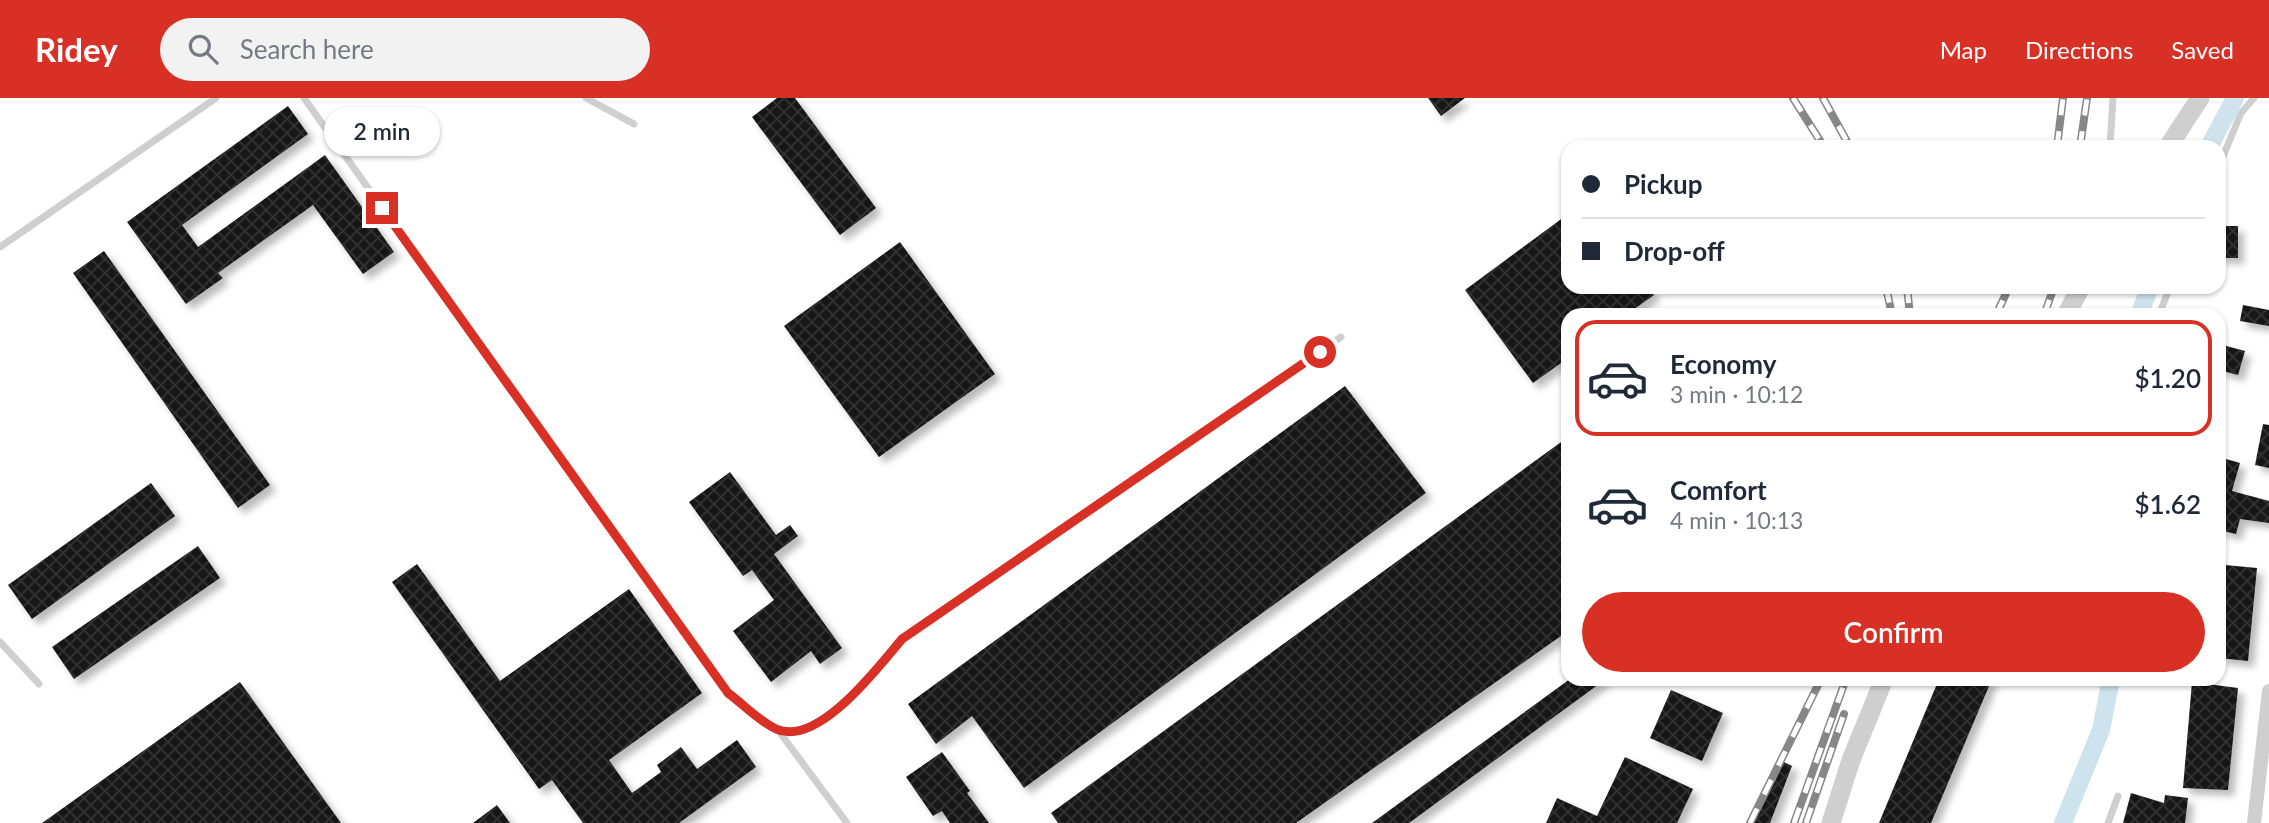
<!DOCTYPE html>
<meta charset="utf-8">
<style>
:root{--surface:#fff;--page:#f2f2f3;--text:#1f2937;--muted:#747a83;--line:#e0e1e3;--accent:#d93025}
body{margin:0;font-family:Lato,sans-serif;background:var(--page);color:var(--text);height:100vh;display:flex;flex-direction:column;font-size:26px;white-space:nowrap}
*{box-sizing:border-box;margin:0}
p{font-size:23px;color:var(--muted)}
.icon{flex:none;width:38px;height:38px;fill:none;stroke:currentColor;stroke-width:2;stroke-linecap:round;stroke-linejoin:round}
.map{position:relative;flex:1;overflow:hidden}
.details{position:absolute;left:1561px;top:210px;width:665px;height:378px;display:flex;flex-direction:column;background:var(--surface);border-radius:21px;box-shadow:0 2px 5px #0004}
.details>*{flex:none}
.banner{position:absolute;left:1561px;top:42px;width:665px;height:154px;border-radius:21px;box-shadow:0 2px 5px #0004;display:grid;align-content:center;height:154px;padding:0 21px;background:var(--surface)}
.end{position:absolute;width:32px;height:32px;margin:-16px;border:9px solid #d93025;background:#fff;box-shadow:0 0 0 4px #fff}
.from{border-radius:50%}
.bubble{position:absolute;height:49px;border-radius:24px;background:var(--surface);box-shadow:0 2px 5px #0004;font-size:23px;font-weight:600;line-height:49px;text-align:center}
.banner b{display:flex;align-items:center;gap:24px;height:66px;font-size:26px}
.banner b+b{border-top:2px solid var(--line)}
.banner i{width:18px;height:18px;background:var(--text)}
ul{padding:12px 0 0;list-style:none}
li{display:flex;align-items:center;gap:21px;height:116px;margin:0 14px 10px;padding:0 7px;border:4px solid transparent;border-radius:21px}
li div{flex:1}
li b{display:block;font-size:26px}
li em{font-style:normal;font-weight:600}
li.on{border-color:var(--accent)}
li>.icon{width:63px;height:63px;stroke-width:1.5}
.cta{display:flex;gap:14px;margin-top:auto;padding:14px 21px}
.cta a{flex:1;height:80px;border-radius:42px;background:var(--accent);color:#fff;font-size:28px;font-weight:600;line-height:80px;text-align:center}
header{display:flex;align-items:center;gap:42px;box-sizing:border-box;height:98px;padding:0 35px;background:var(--accent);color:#fff}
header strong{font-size:33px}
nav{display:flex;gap:38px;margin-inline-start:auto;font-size:24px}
.search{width:490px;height:63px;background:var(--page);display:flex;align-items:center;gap:18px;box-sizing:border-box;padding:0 24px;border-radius:38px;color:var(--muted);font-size:26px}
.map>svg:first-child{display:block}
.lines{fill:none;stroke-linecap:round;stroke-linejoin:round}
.canal{stroke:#cee3ed;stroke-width:18}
.building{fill:url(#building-cross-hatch);filter:url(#shadow)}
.service{stroke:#cfcfcf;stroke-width:7}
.minor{stroke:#cfcfcf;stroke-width:14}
.tertiary{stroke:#cfcfcf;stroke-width:19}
.rail-casing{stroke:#878787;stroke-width:8}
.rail{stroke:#fff;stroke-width:5;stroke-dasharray:16;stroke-linecap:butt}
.route{stroke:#d93025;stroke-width:9}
</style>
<header>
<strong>Ridey</strong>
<div class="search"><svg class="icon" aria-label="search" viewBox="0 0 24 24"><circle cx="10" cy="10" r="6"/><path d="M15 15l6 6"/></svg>Search here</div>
<nav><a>Map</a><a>Directions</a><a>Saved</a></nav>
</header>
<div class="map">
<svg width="2269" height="725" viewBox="0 0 2269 725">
<defs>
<pattern id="building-cross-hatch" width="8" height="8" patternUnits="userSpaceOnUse" patternTransform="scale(1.75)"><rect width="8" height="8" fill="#191919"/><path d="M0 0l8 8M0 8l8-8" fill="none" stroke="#323232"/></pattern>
<filter id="shadow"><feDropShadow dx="6" dy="6" stdDeviation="3.5" flood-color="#0004"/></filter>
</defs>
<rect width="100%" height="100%" fill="#fff"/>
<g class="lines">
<!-- canal -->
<path class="canal" d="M2209,49l26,-49
M2139,217l11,-28
M2063,725l38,-93 10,-51"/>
</g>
<!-- building -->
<path class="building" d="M777,0h18l81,110 -36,27 -88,-118z
M1428,0h37l-24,18z
M288,8l20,28 -126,91 16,22 127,-92 69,97 -31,22 -50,-69 -95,68 5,5 -37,26 -59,-82z
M1568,116v73h80l6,8 -28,20h-58v43l-35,25 -68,-93z
M2219,128h19v32h-19z
M900,144l95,132 -116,83 -95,-131z
M104,153l166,234 -32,23 -165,-235z
M2243,207l26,5v16l-29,-5z
M2219,246l26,7 -7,24 -19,-5z
M1345,288l81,107 -402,295 -52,-72 -36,28 -28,-40z
M2263,326l6,1v43l-14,-3z
M1568,339v194l-272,192h-238l-7,-10z
M2219,359l21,6 -8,28 37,10v22l-29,-4 -4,15 -17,-4z
M730,374l46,63 14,-10 8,11 -24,18 68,94 -22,16 -9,-13 -40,31 -38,-51 41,-31 -22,-30 -9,6 -54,-74z
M151,385l24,33 -143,103 -24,-34z
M198,448l22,32 -146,101 -22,-32z
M417,466l83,117 129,-92 73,104 -93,67 23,33 29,-21 -4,-7 24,-18 16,22 40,-29 19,27 -77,56h-96l-31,-43 -13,9 -147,-207z
M2225,467l32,3 -9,93 -29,-3z
M1570,581h36l-197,144h-37z
M1939,581h53l-61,144h-52z
M240,584l101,141h-299z
M2192,584l46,6 -10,102 -45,-2z
M1671,592l52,23 -21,48 -52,-23z
M942,654l28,39 -3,2 22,30h-39l-8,-12 -9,5 -27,-39z
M1625,659l68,32 -16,34h-131l11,-25 40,18z
M1784,664l8,4 -22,57h-17z
M2131,695l33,10 1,-8 23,3 -3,25h-62z
M497,707l13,18h-37z"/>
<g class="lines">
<!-- service -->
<path class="service" d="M304,0l424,595c15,11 31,28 48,36 42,19 102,-63 126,-90l439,-302
M586,0l48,26
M2110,49l3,-49
M2219,68l22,-53 13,-15
M0,149l216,-149
M2159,217l11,-28
M0,544l39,42
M778,632l69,93
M2108,725l10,-27"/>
<!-- minor -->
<path class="minor" d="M2254,725l15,-132"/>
<!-- tertiary -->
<path class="tertiary" d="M2168,49l32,-49
M2066,217l15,-28
M1831,725l20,-63 33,-81"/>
<defs>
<path id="rail" d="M1793,0l31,49
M1823,0l27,49
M2057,49l6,-49
M2080,49l7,-49
M1886,189l6,28
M1907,189l3,28
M1996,217l13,-28
M2044,217l10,-28
M1750,725l71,-144
M1794,725l52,-144
M1806,725l38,-109"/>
</defs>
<!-- rail casing -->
<use href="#rail" class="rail-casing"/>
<!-- rail -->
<use href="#rail" class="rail"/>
</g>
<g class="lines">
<!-- route -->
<path class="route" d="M382,110l346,485c15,11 31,28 48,36 42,19 103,-63 126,-90l418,-287"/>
</g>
</svg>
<i class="end from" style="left:1320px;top:254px"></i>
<i class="end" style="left:382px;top:110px"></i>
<div class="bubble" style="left:324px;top:9px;width:116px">2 min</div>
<div class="banner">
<b><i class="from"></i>Pickup</b>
<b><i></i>Drop-off</b>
</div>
<section class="details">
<ul>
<li class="on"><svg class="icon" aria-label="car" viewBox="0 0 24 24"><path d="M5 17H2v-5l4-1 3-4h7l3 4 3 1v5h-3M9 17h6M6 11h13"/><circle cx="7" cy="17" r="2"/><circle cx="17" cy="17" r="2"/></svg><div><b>Economy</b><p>3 min · 10:12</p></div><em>$1.20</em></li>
<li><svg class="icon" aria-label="car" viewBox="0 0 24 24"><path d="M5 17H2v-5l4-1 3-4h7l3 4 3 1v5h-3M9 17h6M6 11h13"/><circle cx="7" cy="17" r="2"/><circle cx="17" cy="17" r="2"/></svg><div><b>Comfort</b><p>4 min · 10:13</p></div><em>$1.62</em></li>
</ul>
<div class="cta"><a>Confirm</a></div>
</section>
</div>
